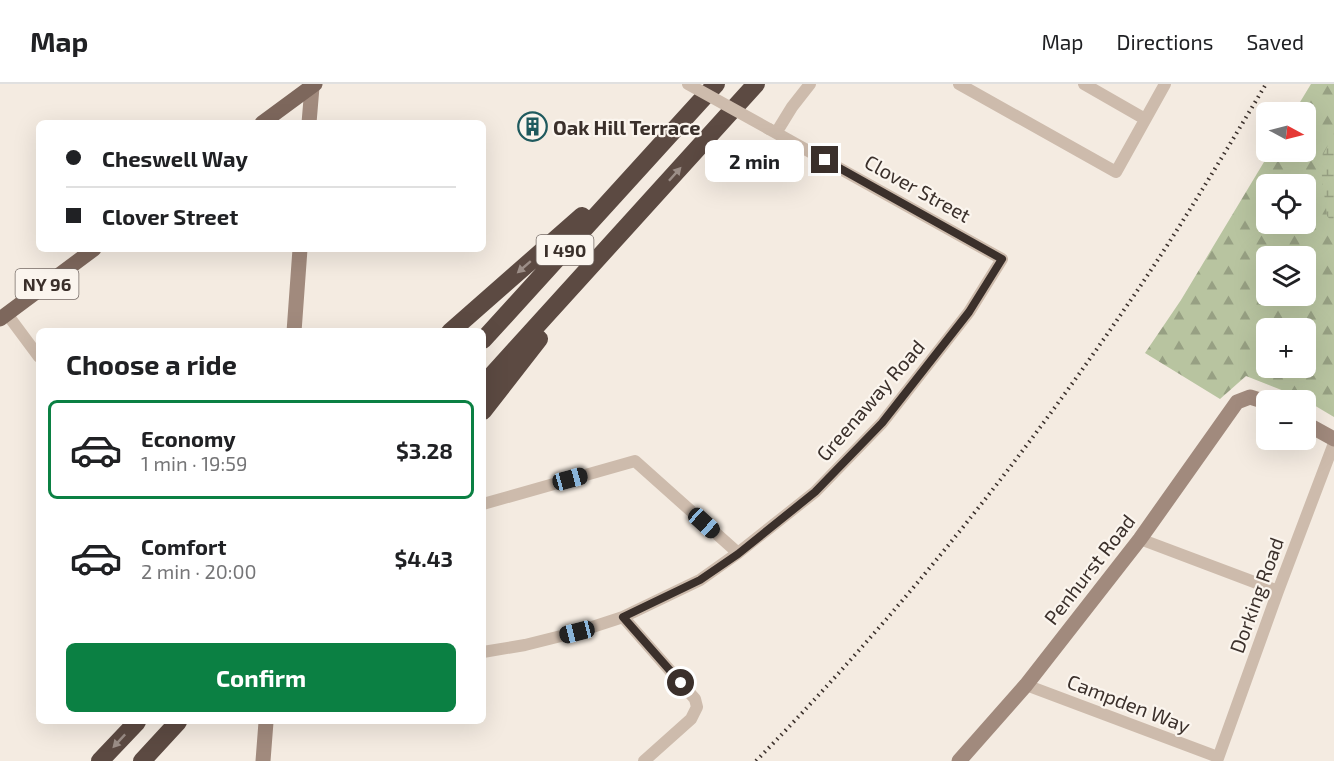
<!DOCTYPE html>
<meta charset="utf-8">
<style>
:root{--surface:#fff;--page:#f2f2f2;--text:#202124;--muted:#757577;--line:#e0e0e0;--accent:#0b8043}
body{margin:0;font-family:"Exo 2",sans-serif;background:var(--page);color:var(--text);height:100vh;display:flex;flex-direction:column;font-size:22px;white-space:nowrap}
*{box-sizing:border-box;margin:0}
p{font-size:20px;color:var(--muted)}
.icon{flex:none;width:33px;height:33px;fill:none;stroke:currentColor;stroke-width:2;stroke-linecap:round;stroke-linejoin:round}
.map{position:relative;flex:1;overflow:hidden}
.side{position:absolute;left:36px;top:244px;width:450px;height:396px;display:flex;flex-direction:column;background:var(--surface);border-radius:9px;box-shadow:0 6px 24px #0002}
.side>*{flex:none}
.guide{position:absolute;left:36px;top:36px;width:450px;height:132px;border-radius:9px;box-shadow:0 6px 24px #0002;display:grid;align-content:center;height:132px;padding:0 30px;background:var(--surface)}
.needle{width:39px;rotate:97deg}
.tools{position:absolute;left:1256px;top:18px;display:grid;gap:12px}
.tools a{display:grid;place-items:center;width:60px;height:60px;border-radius:9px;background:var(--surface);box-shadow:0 6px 24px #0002;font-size:30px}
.end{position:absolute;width:27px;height:27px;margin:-14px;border:8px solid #3b302b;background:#fff;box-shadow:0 0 0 3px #fff}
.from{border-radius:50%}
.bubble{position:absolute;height:42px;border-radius:9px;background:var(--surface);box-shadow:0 6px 24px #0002;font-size:20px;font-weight:700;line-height:42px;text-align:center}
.car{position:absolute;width:18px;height:36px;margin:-18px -9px;border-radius:8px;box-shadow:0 0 4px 2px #0007;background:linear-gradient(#222 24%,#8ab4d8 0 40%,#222 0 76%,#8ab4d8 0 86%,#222 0)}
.guide b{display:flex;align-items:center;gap:21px;height:57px;font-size:22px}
.guide b+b{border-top:2px solid var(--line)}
.guide i{width:15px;height:15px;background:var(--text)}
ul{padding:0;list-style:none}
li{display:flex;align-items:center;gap:18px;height:99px;margin:0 12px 9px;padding:0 18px;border:3px solid transparent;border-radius:9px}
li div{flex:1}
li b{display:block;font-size:22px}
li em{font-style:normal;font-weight:700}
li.selected{border-color:var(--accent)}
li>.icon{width:54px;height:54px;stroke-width:1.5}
h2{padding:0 30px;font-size:27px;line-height:72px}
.primary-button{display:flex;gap:12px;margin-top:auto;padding:12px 30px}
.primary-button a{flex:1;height:69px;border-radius:9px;background:var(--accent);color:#fff;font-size:24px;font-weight:700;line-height:69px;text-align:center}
header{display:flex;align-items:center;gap:36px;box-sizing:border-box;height:84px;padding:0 30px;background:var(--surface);border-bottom:2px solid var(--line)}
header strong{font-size:28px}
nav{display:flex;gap:33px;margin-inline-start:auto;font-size:21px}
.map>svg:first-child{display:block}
.forest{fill:url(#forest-firs);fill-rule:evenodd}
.wetland{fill:url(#wetland-marsh)}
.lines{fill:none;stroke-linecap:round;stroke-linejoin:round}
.street{stroke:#cdbbac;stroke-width:12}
.secondary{stroke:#a18a7d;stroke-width:15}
.primary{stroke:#7d675c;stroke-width:15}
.highway{stroke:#5c4a42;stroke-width:18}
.rail{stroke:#3b302b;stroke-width:4;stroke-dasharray:1.5 4.5;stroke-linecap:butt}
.street-bridge{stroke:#cdbbac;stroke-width:12}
.oneway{fill:#9c8e87}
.route{stroke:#3b302b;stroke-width:8}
.labels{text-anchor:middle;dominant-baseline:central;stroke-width:4.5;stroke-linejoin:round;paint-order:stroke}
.shield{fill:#fbf5ee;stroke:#756b66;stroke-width:1.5}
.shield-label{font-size:18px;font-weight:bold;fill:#3b302b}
.poi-label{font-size:20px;font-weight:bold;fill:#3b302b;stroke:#fbf5ee;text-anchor:start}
.street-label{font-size:20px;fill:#3b302b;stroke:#fbf5ee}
</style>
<header>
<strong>Map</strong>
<nav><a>Map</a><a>Directions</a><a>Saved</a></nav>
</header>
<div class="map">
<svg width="1334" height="677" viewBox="0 0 1334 677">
<defs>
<pattern id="forest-firs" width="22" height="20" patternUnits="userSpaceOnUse" patternTransform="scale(1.5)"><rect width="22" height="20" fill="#b8c4a0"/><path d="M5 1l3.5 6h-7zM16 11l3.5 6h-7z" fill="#97a083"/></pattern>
<pattern id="wetland-marsh" width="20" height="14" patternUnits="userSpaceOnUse" patternTransform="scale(1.5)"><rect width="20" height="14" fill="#b8c4a0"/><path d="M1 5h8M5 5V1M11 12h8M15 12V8" fill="none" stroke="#97a083"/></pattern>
</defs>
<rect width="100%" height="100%" fill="#f4ebe1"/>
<!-- forest -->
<path class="forest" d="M1311,0h23v333l-32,-19 -56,-22 -26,23 -75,-46 36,-53 89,-148h35v-40h-11zM1266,100h39v40h-39zM1266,172h39v40h-39zM1266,244h39v40h-39z"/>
<!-- wetland -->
<path class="wetland" d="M1334,49v91l-7,-8 -7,-55z"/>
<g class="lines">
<!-- street -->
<path class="street" d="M959,0l157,88 49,-88
M1084,0l61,35
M776,49l16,-26 18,-23
M7,230l32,43
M483,420l152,-43 103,92
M1140,455l138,52
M623,533l72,82 2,8 -6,12 -47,42
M483,568l42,-7 52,-13 46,-15 77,-37 38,-27 77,-61 67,-69 87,-111 33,-53 -233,-130
M1026,601l192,72
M1217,677l61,-170 56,-148"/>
<!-- secondary -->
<path class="secondary" d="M309,39l3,-36
M294,248l6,-83
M1305,339l29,16
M263,677l3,-39
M959,677l67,-76 114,-146 97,-137 13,-5 16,5"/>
<!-- primary -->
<path class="primary" d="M262,39l53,-39
M0,235l94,-70"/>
<!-- highway -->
<path class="highway" d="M450,248l132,-116
M483,256l233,-256
M483,301l273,-301
M483,327l56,-72
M100,677l37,-39
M142,677l36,-39"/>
<!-- rail -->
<path class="rail" d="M756,677c137,-140 259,-292 370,-454 50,-72 95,-148 140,-223"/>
<!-- street-bridge -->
<path class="street-bridge" d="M688,0l81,45"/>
</g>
<!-- one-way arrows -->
<defs><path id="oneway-solid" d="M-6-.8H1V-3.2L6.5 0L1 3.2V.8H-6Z" transform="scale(1.5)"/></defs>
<g class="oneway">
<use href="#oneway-solid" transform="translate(675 90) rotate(-48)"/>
<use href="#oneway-solid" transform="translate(524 183) rotate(139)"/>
<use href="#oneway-solid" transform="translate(119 657) rotate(133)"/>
</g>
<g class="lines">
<!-- route -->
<path class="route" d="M681,599l-58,-66 77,-37 38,-26 77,-62 67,-69 87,-111 33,-53 -177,-99"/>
</g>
<!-- icons -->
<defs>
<symbol id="building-ring" viewBox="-11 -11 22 22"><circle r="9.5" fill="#fbf5ee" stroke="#1f5a5e" stroke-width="1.5"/><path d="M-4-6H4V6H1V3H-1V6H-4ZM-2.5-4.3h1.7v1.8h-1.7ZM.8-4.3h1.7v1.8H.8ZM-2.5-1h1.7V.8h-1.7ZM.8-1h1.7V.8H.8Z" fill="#1f5a5e"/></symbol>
</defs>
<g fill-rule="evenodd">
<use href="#building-ring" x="516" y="26" width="33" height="33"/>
</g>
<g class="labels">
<!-- shield labels -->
<g class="shield">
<rect x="536.5" y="151" width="57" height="30" rx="4.5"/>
<rect x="15.5" y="185" width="63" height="30" rx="4.5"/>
</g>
<g class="shield-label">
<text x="565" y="166">I 490</text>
<text x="47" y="200">NY 96</text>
</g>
<!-- poi labels -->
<g class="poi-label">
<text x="553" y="43">Oak Hill Terrace</text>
</g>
<!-- street labels -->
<g class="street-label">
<text transform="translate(918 104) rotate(29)">Clover Street</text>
<text transform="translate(870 316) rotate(-49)">Greenaway Road</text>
<text transform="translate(1089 485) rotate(-52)">Penhurst Road</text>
<text transform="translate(1256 511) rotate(-70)">Dorking Road</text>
<text transform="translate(1129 619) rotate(21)">Campden Way</text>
</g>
</g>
</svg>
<div class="tools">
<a><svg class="needle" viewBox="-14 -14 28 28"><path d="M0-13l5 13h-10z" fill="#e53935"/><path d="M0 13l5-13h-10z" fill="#757577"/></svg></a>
<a><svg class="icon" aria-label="locate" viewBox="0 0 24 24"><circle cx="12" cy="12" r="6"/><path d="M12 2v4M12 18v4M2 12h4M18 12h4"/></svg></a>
<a><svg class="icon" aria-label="layers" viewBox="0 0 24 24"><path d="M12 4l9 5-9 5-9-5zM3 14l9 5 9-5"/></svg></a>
<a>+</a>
<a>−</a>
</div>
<i class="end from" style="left:681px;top:599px"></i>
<i class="end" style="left:825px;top:76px"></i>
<div class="bubble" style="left:705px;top:56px;width:99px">2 min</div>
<i class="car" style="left:570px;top:395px;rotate:75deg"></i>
<i class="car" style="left:704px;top:439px;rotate:132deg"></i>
<i class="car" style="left:577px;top:548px;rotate:256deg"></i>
<div class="guide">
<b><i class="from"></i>Cheswell Way</b>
<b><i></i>Clover Street</b>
</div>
<section class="side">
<h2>Choose a ride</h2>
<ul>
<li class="selected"><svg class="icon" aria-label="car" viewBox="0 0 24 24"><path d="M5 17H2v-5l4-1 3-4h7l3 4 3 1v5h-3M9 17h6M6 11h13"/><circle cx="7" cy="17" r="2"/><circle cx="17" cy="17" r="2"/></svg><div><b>Economy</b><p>1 min · 19:59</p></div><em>$3.28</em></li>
<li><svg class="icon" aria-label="car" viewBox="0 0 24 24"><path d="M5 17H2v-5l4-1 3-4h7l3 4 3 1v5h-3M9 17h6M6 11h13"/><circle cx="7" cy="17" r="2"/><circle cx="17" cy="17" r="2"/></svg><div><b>Comfort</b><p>2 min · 20:00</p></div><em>$4.43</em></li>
</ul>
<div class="primary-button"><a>Confirm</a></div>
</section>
</div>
